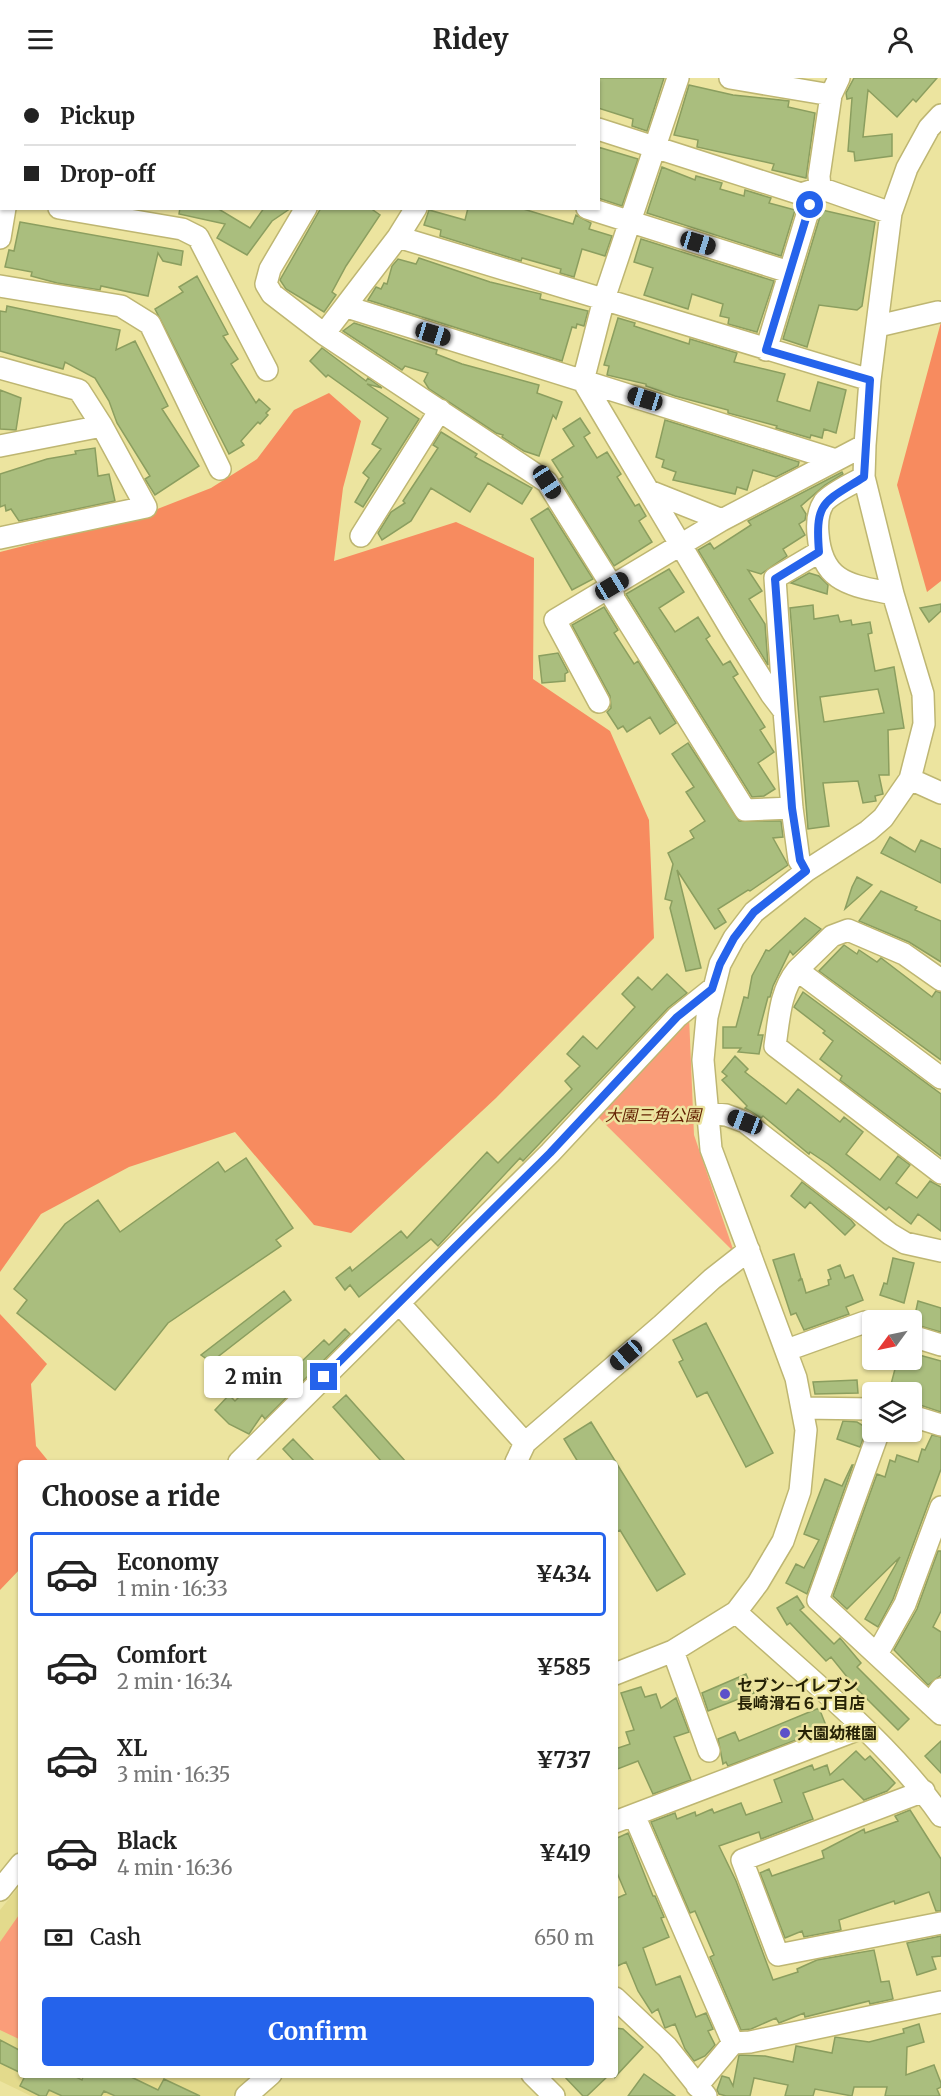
<!DOCTYPE html>
<meta charset="utf-8">
<style>
:root{--surface:#fff;--page:#f6f6f6;--text:#222;--muted:#767676;--line:#e0e0e0;--accent:#2563eb}
body{margin:0;font-family:Merriweather,"Noto Sans JP",serif;background:var(--page);color:var(--text);height:100vh;display:flex;flex-direction:column;font-size:22px;white-space:nowrap}
*{box-sizing:border-box;margin:0}
p{font-size:20px;color:var(--muted)}
.icon{flex:none;width:33px;height:33px;fill:none;stroke:currentColor;stroke-width:2;stroke-linecap:round;stroke-linejoin:round}
.map{position:relative;flex:1;overflow:hidden}
.side{position:absolute;left:18px;top:1382px;width:600px;height:618px;display:flex;flex-direction:column;background:var(--surface);border-radius:6px;box-shadow:0 2px 4px #0004}
.side>*{flex:none}
.guide{position:absolute;left:0px;top:0px;width:600px;height:132px;box-shadow:0 2px 4px #0004;display:grid;align-content:center;height:132px;padding:0 24px;background:var(--surface)}
.needle{width:39px;rotate:237deg}
.controls{position:absolute;left:862px;top:1232px;display:grid;gap:12px}
.controls a{display:grid;place-items:center;width:60px;height:60px;border-radius:6px;background:var(--surface);box-shadow:0 2px 4px #0004;font-size:30px}
.end{position:absolute;width:27px;height:27px;margin:-14px;border:8px solid #2563eb;background:#fff;box-shadow:0 0 0 3px #fff}
.from{border-radius:50%}
.bubble{position:absolute;height:42px;border-radius:6px;background:var(--surface);box-shadow:0 2px 4px #0004;font-size:20px;font-weight:700;line-height:42px;text-align:center}
.car{position:absolute;width:18px;height:36px;margin:-18px -9px;border-radius:8px;box-shadow:0 0 4px 2px #0007;background:linear-gradient(#222 24%,#8ab4d8 0 40%,#222 0 76%,#8ab4d8 0 86%,#222 0)}
.guide b{display:flex;align-items:center;gap:21px;height:57px;font-size:22px}
.guide b+b{border-top:2px solid var(--line)}
.guide i{width:15px;height:15px;background:var(--text)}
ul{padding:0;list-style:none}
li{display:flex;align-items:center;gap:18px;height:84px;margin:0 12px 9px;padding:0 12px;border:3px solid transparent;border-radius:6px}
li div{flex:1}
li b{display:block;font-size:22px}
li em{font-style:normal;font-weight:700}
li.on{border-color:var(--accent)}
li>.icon{width:54px;height:54px;stroke-width:1.5}
h2{padding:0 24px;font-size:27px;line-height:72px}
.pay{display:flex;align-items:center;gap:15px;height:66px;padding:0 24px;font-size:22px}
.pay p{margin-inline-start:auto}
.button{display:flex;gap:12px;margin-top:auto;padding:12px 24px}
.button a{flex:1;height:69px;border-radius:6px;background:var(--accent);color:#fff;font-size:24px;font-weight:700;line-height:69px;text-align:center}
header{display:flex;justify-content:space-between;align-items:center;height:78px;padding:0 24px;background:var(--surface);font-size:27px;font-weight:700}
.map>svg:first-child{display:block}
.built{fill:#e3da8c}
.green{fill:#fa9d79}
.forest{fill:#f78b5f}
.building{fill:#aabe7e;stroke:#8b9e5f;stroke-width:1.5;fill-rule:evenodd}
.lines{fill:none;stroke-linecap:round;stroke-linejoin:round}
.minor-casing{stroke:#beb672;stroke-width:24}
.minor{stroke:#fff;stroke-width:21}
.route{stroke:#2563eb;stroke-width:8}
.poi-dot{fill:#5c51c9;stroke:#ece49f;stroke-width:2}
.labels{text-anchor:middle;dominant-baseline:central;stroke-width:5;stroke-linejoin:round;paint-order:stroke}
.park-label{font-size:16px;font-style:italic;fill:#611e00;stroke:#ece49f}
.poi-label{font-size:16px;font-weight:bold;fill:#262206;stroke:#ece49f;text-anchor:start}
</style>
<header><svg class="icon" aria-label="menu" viewBox="0 0 24 24"><path d="M4 6h16M4 12h16M4 18h16"/></svg>Ridey<svg class="icon" aria-label="person" viewBox="0 0 24 24"><circle cx="12" cy="8" r="4"/><path d="M4 21q1-7 8-7t8 7"/></svg></header>
<div class="map">
<svg width="941" height="2018" viewBox="0 0 941 2018">
<rect width="100%" height="100%" fill="#ece49f"/>
<!-- built -->
<path class="built" d="M21,1806v190l234,1 -22,21h-202l-31,-15v-171z"/>
<!-- green -->
<path class="green" d="M689,938l5,119 40,117 -138,-137z
M21,1834v128l-21,-10v-88z"/>
<!-- forest -->
<path class="forest" d="M941,244v259l-14,11 -30,-107z
M329,315l32,28 -18,67 -9,73 122,-39 78,36 -1,121 77,52 39,89 5,118 -158,160 -145,135 -37,-8 -79,-93 -106,35 -88,47 -41,58v-720l137,-35 74,-29 46,-29 37,-49z
M0,1236l47,50 -16,20 5,62 13,16h-28v106l-21,22z"/>
<!-- building -->
<path class="building" d="M598,0h66l-17,53 -15,-5 1,-7 -35,-11z
M854,0h83l-21,24 -3,-3 -16,18 -29,-27 -5,47 29,-3v22l-37,5 -1,-9 -6,-1 4,-53 -5,1 -1,-6z
M689,7l44,10 56,6 -1,6 27,6 -9,65 -34,-8 2,-6 -77,-17 1,-7 -24,-5z
M598,69l40,12 -16,47 -24,-8z
M662,89l33,13 1,-4 26,7 -2,6 24,7 1,-6 26,8 -2,5 26,7 -14,46 -134,-43z
M180,130h37l33,20 14,-20h27l-19,13 -25,34 -30,-17 8,-14 -46,-10z
M321,130h49l10,7 -34,51 -14,26 4,3 -12,17 -38,-23 -6,-9z
M468,130h52l53,16 3,-9 15,8 -2,6 23,7 -7,20 -23,-7 -8,28 -14,-4 1,-4 -39,-11 -1,3 -81,-25 1,-6 -17,-5 5,-15 36,10z
M822,132l53,12 -13,84 -5,4 -38,-5 -12,42 -24,-8z
M20,144l163,29 -2,14 -18,-4 -5,-8 -10,43 -47,-10 -1,4 -43,-7 -26,-7 1,-4 -27,-5 4,-17 5,1z
M641,161l133,42 -17,51 -29,-8 1,-6 -9,-2 3,-12 -31,-10 -4,15 -44,-14 9,-27 -19,-6z
M419,180l71,24 51,12 -1,5 48,12 -4,15 -7,-2 -1,4 -4,-1 -10,34 -194,-61 8,-13 5,2 3,-6 3,1 5,-18 6,-7 18,5z
M197,198l31,58 -5,2 15,23 -7,5 25,39 3,-4 11,10 -4,4 2,2 -8,9 -2,-2 -17,19 3,4 -15,9 -74,-145 28,-17 -4,-5z
M7,228l113,24 -4,20 19,-9 33,65 -6,3 37,57 -44,29 -10,-16 5,-3 -33,-53 -8,-22 -14,-23 -30,-16 -2,7 -63,-18v-40l6,1z
M618,240l17,5 -1,3 55,18 1,-5 47,14 -3,9 51,12 -8,27 33,10 8,-29 28,8 -10,43 -12,-4 -2,9 -11,-3 -1,3 -34,-10 1,-2 -49,-13v-3l-53,-14 -29,-10v-2l-39,-9 2,-9 -5,-1z
M354,245l83,27 -1,4 26,10 77,21 -2,8 25,9 -6,17 -3,-4 -14,41 -15,-5 -22,-14 1,-2 -7,-2 -67,-44 -5,-8 4,-8 -23,-7 -3,4 -59,-39z
M322,270l44,33 2,-3 14,10 -15,-4 52,35 -56,88 -8,-5 14,-24 -6,-5 18,-24 -9,-5 16,-26 -60,-43 -2,2 -16,-16z
M0,312l21,8 -5,32 -16,-1z
M580,340l10,15 -6,4 13,21 10,-6 14,22 -4,3 18,29 4,-2 7,12 -7,5 13,21 -38,24 -54,-87 3,-2 -11,-17 22,-14 -11,-17z
M665,342l134,42 -1,4 -22,11 -23,-7 -6,20 -10,-3 -2,7 -62,-14 3,-8 -14,-5 2,-7 -8,-3z
M441,354l36,22 -2,3 57,31 -10,16 -34,-21 -18,29 -39,-24 -20,33 -29,19 -4,-7 13,-21 14,-9 -2,-2 35,-53 -5,-3z
M95,370l3,28 11,-2 6,27 -96,20 -8,-12 -5,2 -1,-6 -5,2v-33l47,-15 29,-5 -1,-3z
M842,394l1,2 -18,11 -24,21 5,8 -1,6 -6,4 6,11 -22,14 4,7 -26,18 -13,-4 14,21 -13,8 16,25 3,41 -70,-115 12,-7 4,6 37,-24 -3,-4z
M548,430l45,71 -21,11 -41,-71z
M669,491l15,23 -25,16 16,24 23,-15 12,19 -4,3 17,26 7,-4 8,13 -5,3 32,50 -5,3 14,22 -16,11 17,26 -11,7 -12,1 -126,-203z
M809,495l10,3 9,9 -1,9 -36,-11z
M941,526v7l-12,11 -9,-14z
M813,527l1,14 24,-4 2,7 11,-2 1,5 18,-3 2,11 -4,1 7,37 19,-4 10,61 -16,2 1,45h-10l4,19 -8,2 1,5 -13,2 -5,-22 -35,2 6,43 -21,3 -18,-221zM878,611l6,24 -60,9 -4,-25z
M604,529l14,23 -4,3 20,31 4,-3 38,62 -16,11 -10,-17 -23,15 -4,-6 -5,3 -11,-17 4,-4 -1,-12 -38,-71z
M558,575l10,19 -3,2v7l-23,2 -3,-27z
M688,665l51,78h42l2,16 -10,1 15,27 -38,26 -2,-1 -30,19 8,13 -11,7 -38,-59 24,98 -15,3 -16,-63 2,-7 -7,-2 8,-35 -5,-11 26,-15 -4,-7 15,-10 -19,-29 8,-5 -22,-33z
M890,759l25,15 6,-12 20,9v34l-60,-30z
M857,799l15,8 -27,24 7,-22z
M881,813l36,16 -2,3 26,11v41l-32,-20 -50,-21z
M805,840l16,11 -28,26 -3,-4 -17,35 -3,11h-2l-10,38h5l-4,19 -21,-2 3,-4h-18v-21h13l8,-30 4,1 4,-22 14,-26 3,1z
M844,867l13,9 2,-4 18,12 4,-4 51,39 4,-6 5,2v67l-122,-89z
M667,896l20,19 -19,15 -145,153 -3,-3 -82,88 -7,-7 -72,58 -9,-12 -5,5 -9,-12 14,-11 2,4 49,-40 6,7 80,-86 11,11 74,-74 -7,-8 15,-15 -13,-12 16,-18 14,13 38,-42 -13,-13 16,-17 14,13z
M803,914l138,102v62l-101,-76 2,-4 -22,-17 13,-18 -10,-8 2,-2 -31,-24z
M735,978l13,13 -3,3 41,32 12,-15 42,33 4,-5 19,15 -17,22 34,26 18,-24 12,9 -14,18 21,15 13,-17 11,6v44l-23,-17 -7,10 -22,-17 -3,3 -58,-46 -18,-12 -1,2 -46,-38 -2,2 -16,-10 2,-2 -25,-26 5,-4 -5,-4z
M246,1080l47,70 -17,12 5,6 -113,77 -53,67 -98,-77 10,-13 -13,-11 51,-65 33,-24 22,32 98,-70 7,10z
M802,1104l49,38 4,5 -10,10 -35,-33 -5,6 -14,-12z
M794,1176l7,24 -3,3 4,-2 4,14 23,-8 -1,-5 3,-1 -3,-9 12,-5 5,13 8,-3 10,25 -17,7 3,7 -45,16 -8,-17 -5,2 -18,-55z
M893,1180l21,5 -10,40 -24,-8 4,-12 3,1z
M284,1213l7,9 -80,62 -10,-7z
M918,1223l23,7v24l-28,-8z
M706,1245l67,130 -27,14 -39,-75 -10,5 -18,-35 4,-2 -10,-20z
M345,1251l5,5 -85,85 -3,-4 -13,19 -20,-10 -14,-14 14,-15 6,6 20,-20 9,9 31,-30 4,4 25,-24 5,5z
M912,1275l29,8v51l-24,-8 4,-12h-32l6,-23 -24,-5 1,-5h40z
M857,1302l1,13 -43,1 -2,-12z
M346,1317l60,67h-24l-49,-55z
M843,1343l14,1 10,6 -7,19 -23,-8z
M591,1344l94,152 -28,17 -37,-61 -5,3v-71h-37l-14,-23z
M932,1357l9,2v32l-48,130 -15,28 -13,-8 35,-62 -53,52 -14,-13 44,-122 8,3 5,-17 5,2 2,-7 21,7 4,-13 3,1z
M293,1361l22,23h-20l-12,-13z
M852,1387h1l-46,129 -21,-11 10,-19 8,4 15,-28 -15,-6 21,-55 17,7z
M938,1473h3v60l-8,16 8,5v43l-13,10 -34,-35 23,-41z
M797,1518l7,11 -4,3 34,34 6,-6 21,25 -4,4 52,52 -11,11 -42,-42 -25,-31 -5,4 -36,-38 -3,2 -10,-17z
M746,1596l8,19 -46,18 -6,-18z
M641,1609l4,10 11,-3 5,14 15,-10 13,34 -15,5 17,43 -38,14 -15,-33 -23,9v-21l15,-5 -4,-12 8,-2 -13,-37z
M819,1630l8,20 -99,38 -2,-4 -3,2 -5,-25 17,-7 4,9z
M941,1663v32l-16,-17z
M856,1673l9,9 5,-4 25,27 -8,8 -23,9 -21,-21 -40,14 10,26 -52,20 -2,-7 -40,14 17,35 37,99 25,-8 -1,-3 20,-9 57,-10 7,32 8,-1 4,18 -23,5 -1,-3 -64,16 -1,-4 -25,10 -3,-5 -25,11 -10,1 -31,-73 4,-2 -19,-44 -5,2 -39,-91 24,-9 2,6 18,-7 1,4 16,-7 2,4 27,-10 5,12 36,-13 -8,-22 38,-15 2,5 13,-5 3,10z
M910,1732l31,49v52h-5l-7,-19 -34,12 -1,-3 -55,19 2,10 -37,7 -2,-6 -17,7 -25,-65 9,-4 3,7 52,-18 -2,-7 42,-22 1,4 33,-12 -3,-5z
M628,1755l25,63h2l9,21 -3,1 8,19 -26,11 13,37 24,-9 16,41 10,-4 7,16 -5,2 7,14 -10,11 -11,5 -9,-12 -10,-25 -10,4 -7,-19 -6,4 -14,-22 -12,-29 -11,5v-68l11,-5 -11,-26v-29z
M941,1858v20l-9,1 4,12 -19,6 -10,-32z
M919,1946l5,18 -17,5 -1,28 28,-10 7,18v4l-4,2 3,7h-55l2,-9h-33l-2,9 -37,-7 -2,7h-28l3,-11 -34,-7 -4,18h-24l-7,-2 -2,-4 5,-14 7,2 4,8 6,-31 26,1 28,6 3,-16 36,7 3,-16 34,5 35,-9 -1,-4z
M615,1950l8,1 20,18 -28,30z
M0,1962l21,11v22l-21,-10z
M26,1996h44l12,6 2,-6h41l33,16 6,-11 36,17h-85l-11,-5 -3,5h-39l-13,-6 -3,6h-6l-20,-10z
M562,1996h48l-23,22h-4z
M644,1996l31,22h-47z"/>
<g class="lines">
<defs>
<path id="minor" d="M334,0h10
M678,0l-74,221 -21,82 150,252 38,61 13,17 8,97 7,52 7,11
M730,0l101,17
M465,2l1,-2
M598,51l203,65 19,-6 71,25
M59,130l123,21 16,8 69,133
M306,130l-36,61 -4,15 6,10 52,40 223,148 65,104 2,13 131,211 47,-2
M587,130l202,64
M398,159l472,143
M0,160l5,-30
M0,208l121,20 29,18 70,145
M347,229l489,153
M878,248l60,-14
M324,256l74,-97 18,-29
M766,272l44,-145 10,-17 -1,-12 12,-81 8,-17
M0,290l79,22 23,36 44,81 -146,31
M0,368l102,-20
M864,399c-12,7 -31,15 -40,25 -6,9 -7,22 -6,32 4,50 34,51 75,60
M649,413l73,29
M361,458l79,-126
M599,624l-44,-82 167,-100 143,-75
M784,633l-9,-133 44,-26
M910,701l31,14
M797,892l35,-34 16,-6 56,24 37,26
M941,1000l-144,-108c-17,21 -18,49 -22,76l166,127
M706,1035l20,2 19,7 145,112 15,9 36,8
M399,1225l126,140
M912,1258l29,9
M787,1272l78,-28 8,2
M802,1330l71,1
M912,1338l29,9
M879,1353l-61,169 123,114
M239,1384l311,-309 127,-136 35,-28
M516,1384l9,-19 137,-118 50,-46 37,-29
M736,1534c66,61 154,130 205,204
M673,1573l36,100
M877,1576l28,-50 36,-97
M615,1596l58,-23 63,-39 22,-29 25,-42 17,-50 6,-61 -10,-52 -85,-229 -8,-89 4,-43 13,-53 14,-26 20,-26 52,-41 62,-40 15,-13 27,-39 14,-55 -1,-30 -30,-100 -29,-117 1,-32 5,-65 21,-167 16,-45 22,-40 12,-13
M930,1626l11,-15
M924,1713l-182,69 36,95 163,-32
M634,1737l99,228 17,-1 191,-40
M615,1744l247,-94
M0,1812l21,-26
M615,1920l52,49 39,49
M532,1996l22,22
M697,2008l36,-43
M246,2018l25,-22"/>
</defs>
<!-- minor casing -->
<use href="#minor" class="minor-casing"/>
<!-- minor -->
<use href="#minor" class="minor"/>
</g>
<g class="lines">
<!-- route -->
<path class="route" d="M324,1299l226,-224 127,-136 35,-28 8,-25 14,-26 20,-26 52,-41 -6,-11 -8,-52 -17,-229 44,-27c-4,-51 4,-49 45,-75l6,-97 -104,-30 44,-145"/>
</g>
<!-- markers -->
<g class="poi-dot">
<circle cx="725" cy="1616" r="6"/>
<circle cx="785" cy="1655" r="6"/>
</g>
<g class="labels">
<!-- park labels -->
<g class="park-label">
<text x="653" y="1037">大園三角公園</text>
</g>
<!-- poi labels -->
<g class="poi-label">
<text x="737" y="1607">セブン-イレブン<tspan x="737" dy="18">長崎滑石６丁目店</tspan></text>
<text x="797" y="1655">大園幼稚園</text>
</g>
</g>
</svg>
<div class="controls">
<a><svg class="needle" viewBox="-14 -14 28 28"><path d="M0-13l5 13h-10z" fill="#e53935"/><path d="M0 13l5-13h-10z" fill="#767676"/></svg></a>
<a><svg class="icon" aria-label="layers" viewBox="0 0 24 24"><path d="M12 4l9 5-9 5-9-5zM3 14l9 5 9-5"/></svg></a>
</div>
<i class="end from" style="left:810px;top:127px"></i>
<i class="end" style="left:324px;top:1299px"></i>
<div class="bubble" style="left:204px;top:1278px;width:99px">2 min</div>
<i class="car" style="left:698px;top:165px;rotate:107deg"></i>
<i class="car" style="left:433px;top:256px;rotate:107deg"></i>
<i class="car" style="left:645px;top:321px;rotate:287deg"></i>
<i class="car" style="left:547px;top:404px;rotate:147deg"></i>
<i class="car" style="left:612px;top:508px;rotate:59deg"></i>
<i class="car" style="left:745px;top:1044px;rotate:291deg"></i>
<i class="car" style="left:626px;top:1277px;rotate:229deg"></i>
<div class="guide">
<b><i class="from"></i>Pickup</b>
<b><i></i>Drop-off</b>
</div>
<section class="side">
<h2>Choose a ride</h2>
<ul>
<li class="on"><svg class="icon" aria-label="car" viewBox="0 0 24 24"><path d="M5 17H2v-5l4-1 3-4h7l3 4 3 1v5h-3M9 17h6M6 11h13"/><circle cx="7" cy="17" r="2"/><circle cx="17" cy="17" r="2"/></svg><div><b>Economy</b><p>1 min · 16:33</p></div><em>¥434</em></li>
<li><svg class="icon" aria-label="car" viewBox="0 0 24 24"><path d="M5 17H2v-5l4-1 3-4h7l3 4 3 1v5h-3M9 17h6M6 11h13"/><circle cx="7" cy="17" r="2"/><circle cx="17" cy="17" r="2"/></svg><div><b>Comfort</b><p>2 min · 16:34</p></div><em>¥585</em></li>
<li><svg class="icon" aria-label="car" viewBox="0 0 24 24"><path d="M5 17H2v-5l4-1 3-4h7l3 4 3 1v5h-3M9 17h6M6 11h13"/><circle cx="7" cy="17" r="2"/><circle cx="17" cy="17" r="2"/></svg><div><b>XL</b><p>3 min · 16:35</p></div><em>¥737</em></li>
<li><svg class="icon" aria-label="car" viewBox="0 0 24 24"><path d="M5 17H2v-5l4-1 3-4h7l3 4 3 1v5h-3M9 17h6M6 11h13"/><circle cx="7" cy="17" r="2"/><circle cx="17" cy="17" r="2"/></svg><div><b>Black</b><p>4 min · 16:36</p></div><em>¥419</em></li>
</ul>
<div class="pay"><svg class="icon" aria-label="cash" viewBox="0 0 24 24"><path d="M3 7h18v10H3z"/><circle cx="12" cy="12" r="2"/></svg>Cash<p>650 m</p></div>
<div class="button"><a>Confirm</a></div>
</section>
</div>
